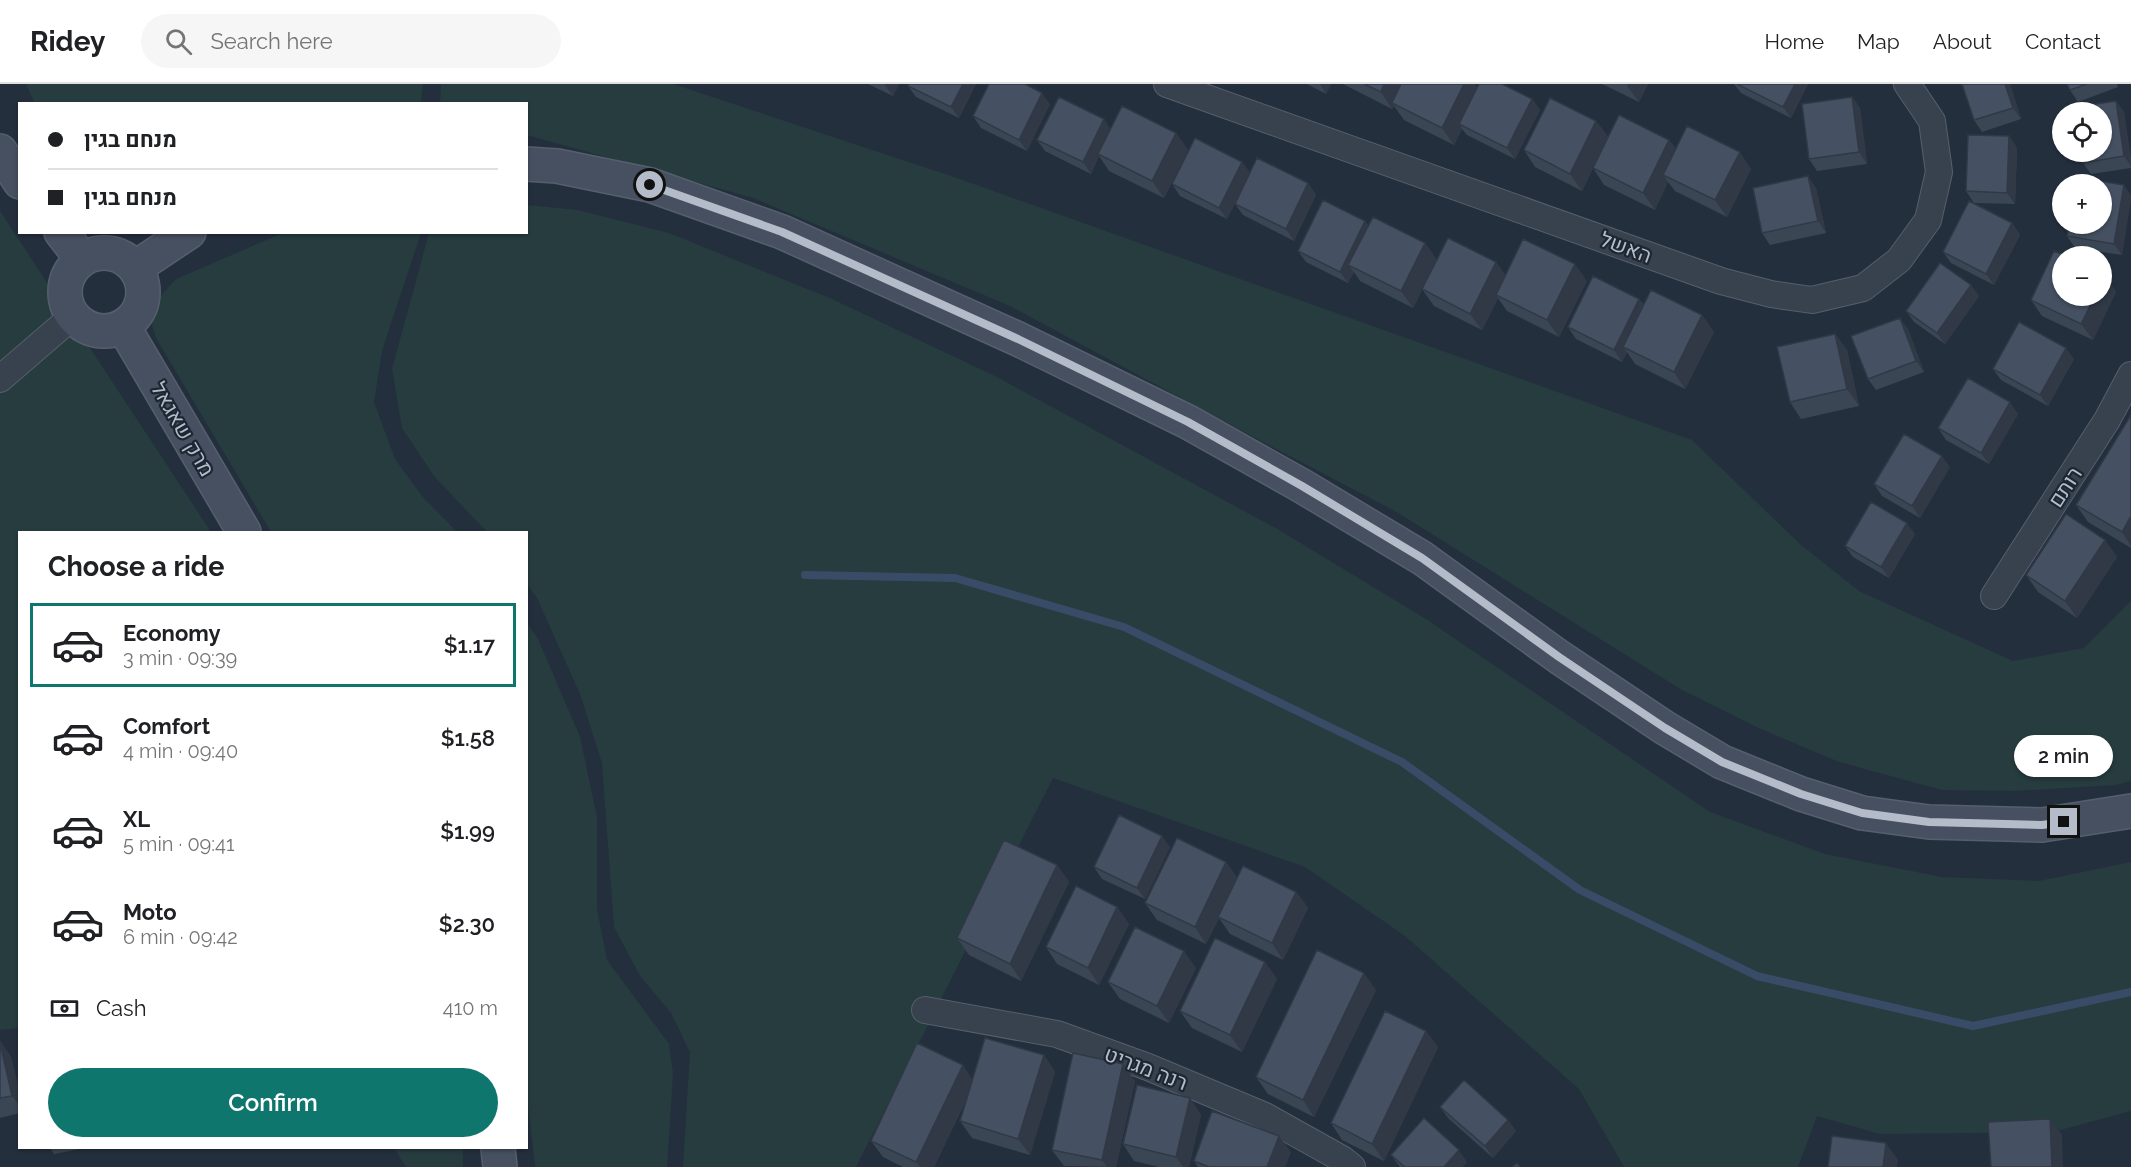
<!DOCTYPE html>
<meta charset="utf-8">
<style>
:root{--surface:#fff;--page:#f6f6f6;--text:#202124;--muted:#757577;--line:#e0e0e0;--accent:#0f766e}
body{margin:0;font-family:Raleway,Heebo,sans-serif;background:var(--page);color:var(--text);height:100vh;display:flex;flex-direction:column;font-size:22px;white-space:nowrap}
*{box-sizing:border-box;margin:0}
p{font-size:20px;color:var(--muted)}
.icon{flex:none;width:33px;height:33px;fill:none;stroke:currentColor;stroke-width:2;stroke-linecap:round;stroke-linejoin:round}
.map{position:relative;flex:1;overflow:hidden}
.sheet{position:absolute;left:18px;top:447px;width:510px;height:618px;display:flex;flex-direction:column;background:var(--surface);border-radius:0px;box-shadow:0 2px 4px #0004}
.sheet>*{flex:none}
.top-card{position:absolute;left:18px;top:18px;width:510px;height:132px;border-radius:0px;box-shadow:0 2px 4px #0004;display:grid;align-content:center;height:132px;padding:0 30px;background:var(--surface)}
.fabs{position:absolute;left:2052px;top:18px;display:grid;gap:12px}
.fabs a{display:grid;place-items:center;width:60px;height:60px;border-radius:50%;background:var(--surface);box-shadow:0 2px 4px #0004;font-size:30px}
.end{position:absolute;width:27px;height:27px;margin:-14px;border:8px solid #b4bcc9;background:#111;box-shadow:0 0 0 3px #111}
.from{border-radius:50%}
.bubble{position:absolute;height:42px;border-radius:21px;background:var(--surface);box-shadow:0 2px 4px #0004;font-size:20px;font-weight:600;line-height:42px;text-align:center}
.top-card b{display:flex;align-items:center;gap:21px;height:57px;font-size:22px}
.top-card b+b{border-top:2px solid var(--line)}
.top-card i{width:15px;height:15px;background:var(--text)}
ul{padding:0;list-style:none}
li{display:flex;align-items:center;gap:18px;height:84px;margin:0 12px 9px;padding:0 18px;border:3px solid transparent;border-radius:0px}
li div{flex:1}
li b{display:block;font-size:22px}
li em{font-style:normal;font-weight:600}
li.on{border-color:var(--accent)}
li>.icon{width:54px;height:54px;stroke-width:1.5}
h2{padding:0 30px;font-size:27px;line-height:72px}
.pay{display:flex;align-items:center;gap:15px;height:66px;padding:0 30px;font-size:22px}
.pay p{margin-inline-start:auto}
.button{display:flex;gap:12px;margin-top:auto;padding:12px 30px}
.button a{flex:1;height:69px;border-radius:36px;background:var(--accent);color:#fff;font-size:24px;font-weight:600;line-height:69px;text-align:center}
header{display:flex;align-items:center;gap:36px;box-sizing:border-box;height:84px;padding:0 30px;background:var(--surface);border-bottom:2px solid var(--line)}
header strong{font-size:28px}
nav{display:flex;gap:33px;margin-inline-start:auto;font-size:21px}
.search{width:420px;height:54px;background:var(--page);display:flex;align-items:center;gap:15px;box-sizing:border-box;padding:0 21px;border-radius:33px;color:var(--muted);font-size:22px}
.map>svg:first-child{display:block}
.green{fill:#263c3f}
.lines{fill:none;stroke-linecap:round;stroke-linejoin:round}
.stream{stroke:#394c67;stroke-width:8}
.street-casing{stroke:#565f6c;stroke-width:28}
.secondary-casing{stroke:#565f6c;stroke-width:36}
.street{stroke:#38414e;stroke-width:26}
.secondary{stroke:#465061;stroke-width:33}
.wall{fill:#3b4654}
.shaded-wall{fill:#303945}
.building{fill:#455162;stroke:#303945;stroke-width:1.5}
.route{stroke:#b4bcc9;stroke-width:8}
.labels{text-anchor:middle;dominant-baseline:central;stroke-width:4.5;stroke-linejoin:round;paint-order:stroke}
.street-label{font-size:21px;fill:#b4bcc9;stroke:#1d2633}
</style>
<header>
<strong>Ridey</strong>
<div class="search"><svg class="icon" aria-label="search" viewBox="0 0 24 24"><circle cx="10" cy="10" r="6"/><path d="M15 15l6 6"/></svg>Search here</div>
<nav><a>Home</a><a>Map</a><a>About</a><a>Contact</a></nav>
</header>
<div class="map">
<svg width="2131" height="1083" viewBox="0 0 2131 1083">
<rect width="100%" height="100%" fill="#242f3e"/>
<!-- green -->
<path class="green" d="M26,0h397l-2,19 -386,1z
M441,0h232l284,94 735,262 108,104 59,47 154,70 71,-13 47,-47v180l-15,4 -102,6 -72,-1 -103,-28 -78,-33 -79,-39 -287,-179 -134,-70 -251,-135 -257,-108 -226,-63 -1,-31h-86z
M527,121l51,5 91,23 163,66 163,77 284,154 147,89 284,193 115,42 117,23 97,4 92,-19v249l-78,21 -173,2 -63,-18 -19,51h-174l-45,-78 -174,-153 -100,-69 -252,-89 -197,389h-173l7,-115 -19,-39 -31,-37 -26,-49 -12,-164 -22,-69 -43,-96 -10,-14 -1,-52h-39l-53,-56 -32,-48 -10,-59 37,-136 97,-1z
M0,127l211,321h-191v496l-20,2z
M285,148l136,1 -39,118 -8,51 21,57 27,37 35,36h-186l-115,-194 -5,-17 11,-27 14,-15z
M527,539l11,16 42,98 17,80v92l10,51 62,84 4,30 -6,93h-132l-9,-79z
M394,1064h69v19h-57z"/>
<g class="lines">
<!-- stream -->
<path class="stream" d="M805,491l150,3 169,49 278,135 178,128 177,86 216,50 158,-34"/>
<defs>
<path id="street" d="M1167,0l554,197 50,13 41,6 51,-12 36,-28 29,-40 11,-48 -7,-51 -25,-37
M0,295l73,-63
M1994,512l113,-176 24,-45
M925,926l132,24 91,33 117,49 77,43 10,8"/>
<path id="secondary" d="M0,67l20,31
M526,80l31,2 93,19 132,47 236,107 170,83 114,64 120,72 137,99 106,71 57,34 79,32 61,19 67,9 113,3 89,-14
M61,148l21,27
M65 208a39 39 0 1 1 78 0a39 39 0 1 1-78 0Z
M135,184l54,-36
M123,242l121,206
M498,1064l2,19"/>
</defs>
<!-- street casing -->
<use href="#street" class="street-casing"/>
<!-- secondary casing -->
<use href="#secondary" class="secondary-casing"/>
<!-- street -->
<use href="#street" class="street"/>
<!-- secondary -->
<use href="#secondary" class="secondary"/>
</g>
<!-- wall -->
<path class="wall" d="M868,0h31l-6,12z
M976,0l-17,34 -43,-21 -8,-11z
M1307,0h24l-5,10z
M1343,0h132l2,3 55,12 8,11 -25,49 -48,-24 -5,-6 -8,16 -50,-25 -10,-14 -2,3z
M1602,0h46l-9,18z
M1734,0h74l-17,34 -50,-25z
M2010,0l11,35 -39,13 -8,-12z
M2067,0h50l1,3 -40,15 -8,-12z
M1852,13l8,11 7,56 -50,7 -8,-12z
M2116,17l8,11 7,49v7l-40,6 -8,-11z
M1050,20l-23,47 -46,-23 -8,-12z
M1104,35l6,10 66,4 12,17 -24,48 -55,-27 -10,-15 -8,18 -46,-23 -8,-11z
M1596,37l12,16 61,3 7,9 75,20 -24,48 -52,-26 -7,-9 -13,28 -51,-25 -11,-17 -11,23 -47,-24 -11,-17z
M2009,52l8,12 -2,56 -41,-1 -8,-12z
M1242,78l8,11 -23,46 -47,-23 -8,-12z
M1308,99l8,12 -22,46 -51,-26 -8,-11z
M1816,104l10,45 -56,12 -8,-12z
M2131,111l-9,60 -47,-7 -8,-12z
M1365,137l3,4 57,18 12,17 -24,48 -53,-27 -6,-9 -6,11 -42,-21 -8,-11z
M2012,139l8,12 -26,50 -43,-22 -8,-11z
M1496,178l9,13 82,6 -28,56 -52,-26 -9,-13 -16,32 -48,-24 -12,-17z
M2105,191l11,17 -23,48 -51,-24 -11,-16z
M1979,212l-34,48 -31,-22 -8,-11z
M1639,215l5,6 58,10 12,17 -29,57 -50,-25 -8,-12 -5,10 -46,-23 -8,-12z
M1908,245l16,43 -48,18 -8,-11z
M1835,250l12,16 12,56 -58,13 -11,-17z
M2074,275l-26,47 -47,-26 -8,-11z
M2018,330l-29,50 -43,-24 -8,-12z
M2131,331v133l-43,-26 -12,-17z
M1950,383l-30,51 -38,-22 -8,-12z
M1915,450l-26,44 -36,-21 -8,-11z
M2105,456l12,17 -40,61 -39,-26 -12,-17z
M1170,763l-25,52 -43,-20 -8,-12z
M1226,778l11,16 59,14 12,16 -25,52 -53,-26 -11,-16 -13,26 -49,-24 -12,-17z
M1057,781l12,17 -48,99 -52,-26 -12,-17z
M1117,823l12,17 -30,61 -42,-21 -11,-17z
M1265,878l12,17 -35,73 -50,-24 -12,-17z
M1196,884l-27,55 -49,-24 -12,-17z
M1376,906l-62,127 -46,-23 -12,-17z
M0,957l11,16 9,37v19l-20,5z
M1438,963l-54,114 -42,-21 -11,-17z
M1044,971l11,17 -25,83 -58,-17 -12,-17 8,-25 -34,71h-31l-20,-10 -12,-16 102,-61z
M1135,997l-19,86 -52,-1 -12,-16z
M1190,1014l11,17 -12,52h-30l-25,-6 -11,-17z
M1440,1023l68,13 8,11 -23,27 -45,-40z
M50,1064h35l-31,6z
M1291,1068l-6,15h-87l-4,-6z
M1391,1071l76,7 -5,5h-62z"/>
<!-- shaded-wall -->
<path class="shaded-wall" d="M885,0h14l-6,12 -8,-11z
M963,0h13l-17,34 -8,-11z
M1320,0h11l-5,10z
M1384,0h21l-13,19 2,3 -2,3 -11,-17z
M1464,0h11l5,8 -21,32 3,5 -8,16 -12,-17z
M1628,0h20l-9,18 -12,-16z
M1795,0h13l-17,34 -8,-11z
M2005,0h5l11,35 -8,-11z
M1042,9l8,11 -23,47 -8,-11z
M1852,13l8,11 7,56 -8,-12z
M1532,15l8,11 -25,49 -8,-11z
M2116,17l8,11 7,54 -7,-10z
M1104,35l8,12 -14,23 1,2 -8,18 -8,-12z
M1596,37l12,17 -26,53 -12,-17z
M1176,49l12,17 -24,48 -12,-17z
M2009,52l8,12 -2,56 -8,-11z
M1669,56l12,16 -18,19 5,7 -13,28 -12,-17z
M1740,68l11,17 -24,48 -12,-17z
M1242,78l8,11 -23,46 -8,-11z
M1808,92l8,12 10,45 -8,-12z
M1308,99l8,12 -22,46 -8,-12z
M2124,101l7,10v5l-9,55 -8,-11z
M1365,137l8,11 -25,33 6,7 -6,11 -8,-11z
M2012,139l8,12 -26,50 -8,-11z
M1425,159l12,17 -24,48 -12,-17z
M1496,178l12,17 -12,16 2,3 -16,32 -12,-16z
M1575,180l12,17 -28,56 -12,-17z
M2105,191l11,17 -23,48 -12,-16 14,-28h7v-15z
M1971,201l8,11 -34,48 -8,-11z
M1639,215l8,11 -24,37 4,5 -5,10 -8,-12z
M1702,231l12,17 -29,57 -11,-17z
M1900,234l8,11 16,43 -8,-11z
M1835,250l12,16 12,56 -12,-17z
M2066,264l8,11 -26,47 -8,-11z
M2010,318l8,12 -29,50 -8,-11z
M1942,372l8,11 -30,51 -8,-12z
M2131,432v30l-9,-14z
M1907,439l8,11 -26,44 -8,-11z
M2105,456l12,17 -40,61 -12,-17z
M1162,752l8,11 -25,52 -8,-11z
M1226,778l12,17 -32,65 -11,-17z
M1057,781l12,17 -48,99 -11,-17z
M1296,808l12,16 -25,52 -11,-17z
M1117,823l12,17 -30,61 -11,-17z
M1184,867l12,17 -27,55 -12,-17z
M1265,878l12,17 -35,73 -12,-17z
M1364,889l12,17 -62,127 -11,-17z
M1426,947l12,16 -54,114 -12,-17z
M0,957l11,16 9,37v12l-8,-10z
M1044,971l11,17 -25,83 -12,-16z
M1123,980l12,17 -19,86h-9l-5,-7z
M963,981l11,17 -40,85h-14l-4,-5z
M1190,1014l11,17 -12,52h-6l-7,-10z
M2050,1035l12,16 1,32h-11z
M1508,1036l8,11 -23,27 -8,-12z
M1279,1052l12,16 -6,15h-18z
M1886,1059l12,17 -1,7h-14z
M1459,1066l8,12 -5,5h-18z"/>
<!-- building -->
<path class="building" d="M909,0h54l-12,23 -43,-21z
M989,0h36l17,9 -23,47 -46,-24z
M1364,0h20l-3,8z
M1401,0h63l-22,44 -50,-25z
M1479,0h23l30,15 -25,49 -48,-24z
M1737,0h58l-12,23z
M1962,0h43l8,24 -39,12z
M2067,0h20l-17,6z
M1059,13l45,22 -21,43 -46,-22z
M1852,13l7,55 -50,7 -7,-55z
M1550,14l46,23 -26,53 -46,-24z
M2116,17l8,55 -41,7 -2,-11h21v-40h-27v-5z
M1122,22l54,27 -24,48 -54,-27z
M1619,31l50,25 -26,53 -50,-25z
M1687,42l53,26 -25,48 -52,-25z
M1968,51l41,1 -2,57 -41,-2z
M1195,54l47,24 -23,46 -47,-24z
M1257,74l51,25 -22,46 -51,-25z
M1808,92l10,45 -56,12 -9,-45z
M2076,93l48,8 -10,59 -47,-8 2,-12h33v-40h-27z
M1323,116l42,21 -25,51 -42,-21z
M1969,117l43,22 -26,51 -43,-22z
M1373,133l52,26 -24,48 -53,-26z
M1448,154l48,24 -26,52 -48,-25z
M1523,155l52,25 -28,56 -51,-25z
M2054,167l12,5h-4v40h33l-14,28 -50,-24z
M1940,179l31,22 -34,48 -31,-22z
M2102,189l3,2 -3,6z
M1593,192l46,23 -25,51 -46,-23z
M1651,206l51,25 -28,57 -51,-25z
M1900,234l16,43 -48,18 -17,-43z
M2019,238l47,26 -26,47 -47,-26z
M1835,250l12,55 -57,13 -13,-55z
M1968,294l42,24 -29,51 -43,-25z
M2131,331v101l-9,16 -46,-27z
M1904,350l38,22 -30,50 -38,-22z
M1871,418l36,21 -26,44 -36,-21z
M2066,430l39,26 -40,61 -39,-26z
M1119,731l43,21 -25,52 -43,-21z
M1177,754l49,24 -31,65 -50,-24z
M1004,756l53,25 -47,99 -53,-26z
M1243,782l53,26 -24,51 -54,-26z
M1076,802l41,21 -29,61 -42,-21z
M1135,843l49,24 -27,55 -49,-24z
M1215,854l50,24 -35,73 -50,-24z
M1317,866l47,23 -61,127 -47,-23z
M1385,927l41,20 -54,113 -41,-21z
M985,954l59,17 -26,84 -58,-18z
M0,959l12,53 -12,2z
M917,959l46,22 -47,97 -45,-21z
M1073,969l50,11 -21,96 -50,-10z
M1464,996l44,40 -23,26 -45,-39z
M1137,1001l53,13 -14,59 -53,-13z
M1212,1027l67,25 -12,31h-58l-15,-6z
M1424,1034l35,32 -15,17h-39l-14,-12z
M2050,1035l2,48h-61l-3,-45z
M1832,1052l54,7 -3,24h-55z
M1517,1079l3,4h-8z"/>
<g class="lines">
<!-- route -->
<path class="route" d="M650,101l132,47 236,107 170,83 114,64 120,72 137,99 106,71 57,34 79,32 61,19 67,9 113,3 22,-3"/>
</g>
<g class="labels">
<!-- street labels -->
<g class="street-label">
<text transform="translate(1626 163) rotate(20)">האשל</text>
<text transform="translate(183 345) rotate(60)">מרק שאגאל</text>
<text transform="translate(2065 403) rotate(-57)">רותם</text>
<text transform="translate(1146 984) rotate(21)">רנה מגריט</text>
</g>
</g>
</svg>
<div class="fabs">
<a><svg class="icon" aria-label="locate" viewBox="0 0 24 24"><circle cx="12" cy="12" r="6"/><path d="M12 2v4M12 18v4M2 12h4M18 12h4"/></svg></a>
<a>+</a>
<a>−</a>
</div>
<i class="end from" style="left:650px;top:101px"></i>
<i class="end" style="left:2064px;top:738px"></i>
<div class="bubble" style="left:2014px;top:651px;width:99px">2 min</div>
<div class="top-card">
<b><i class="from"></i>מנחם בגין</b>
<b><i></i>מנחם בגין</b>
</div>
<section class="sheet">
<h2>Choose a ride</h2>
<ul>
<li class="on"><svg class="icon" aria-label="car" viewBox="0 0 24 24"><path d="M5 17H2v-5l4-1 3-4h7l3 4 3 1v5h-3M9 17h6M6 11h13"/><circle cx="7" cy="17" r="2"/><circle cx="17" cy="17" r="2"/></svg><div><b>Economy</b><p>3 min · 09:39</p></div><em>$1.17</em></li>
<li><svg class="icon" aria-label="car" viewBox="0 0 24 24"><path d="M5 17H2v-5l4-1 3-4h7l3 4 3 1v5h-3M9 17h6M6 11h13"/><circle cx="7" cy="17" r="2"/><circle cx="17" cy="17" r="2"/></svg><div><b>Comfort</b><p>4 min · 09:40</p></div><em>$1.58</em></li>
<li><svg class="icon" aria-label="car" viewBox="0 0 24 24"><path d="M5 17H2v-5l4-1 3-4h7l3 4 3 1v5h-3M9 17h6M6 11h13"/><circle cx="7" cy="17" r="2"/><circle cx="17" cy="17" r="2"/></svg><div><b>XL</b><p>5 min · 09:41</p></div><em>$1.99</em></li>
<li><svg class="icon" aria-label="car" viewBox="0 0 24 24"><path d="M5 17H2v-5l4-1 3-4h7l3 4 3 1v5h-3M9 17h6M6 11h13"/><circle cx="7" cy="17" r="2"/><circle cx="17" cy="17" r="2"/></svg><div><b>Moto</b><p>6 min · 09:42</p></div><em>$2.30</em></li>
</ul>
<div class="pay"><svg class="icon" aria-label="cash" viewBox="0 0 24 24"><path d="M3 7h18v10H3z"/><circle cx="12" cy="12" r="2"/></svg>Cash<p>410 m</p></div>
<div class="button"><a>Confirm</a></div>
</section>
</div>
